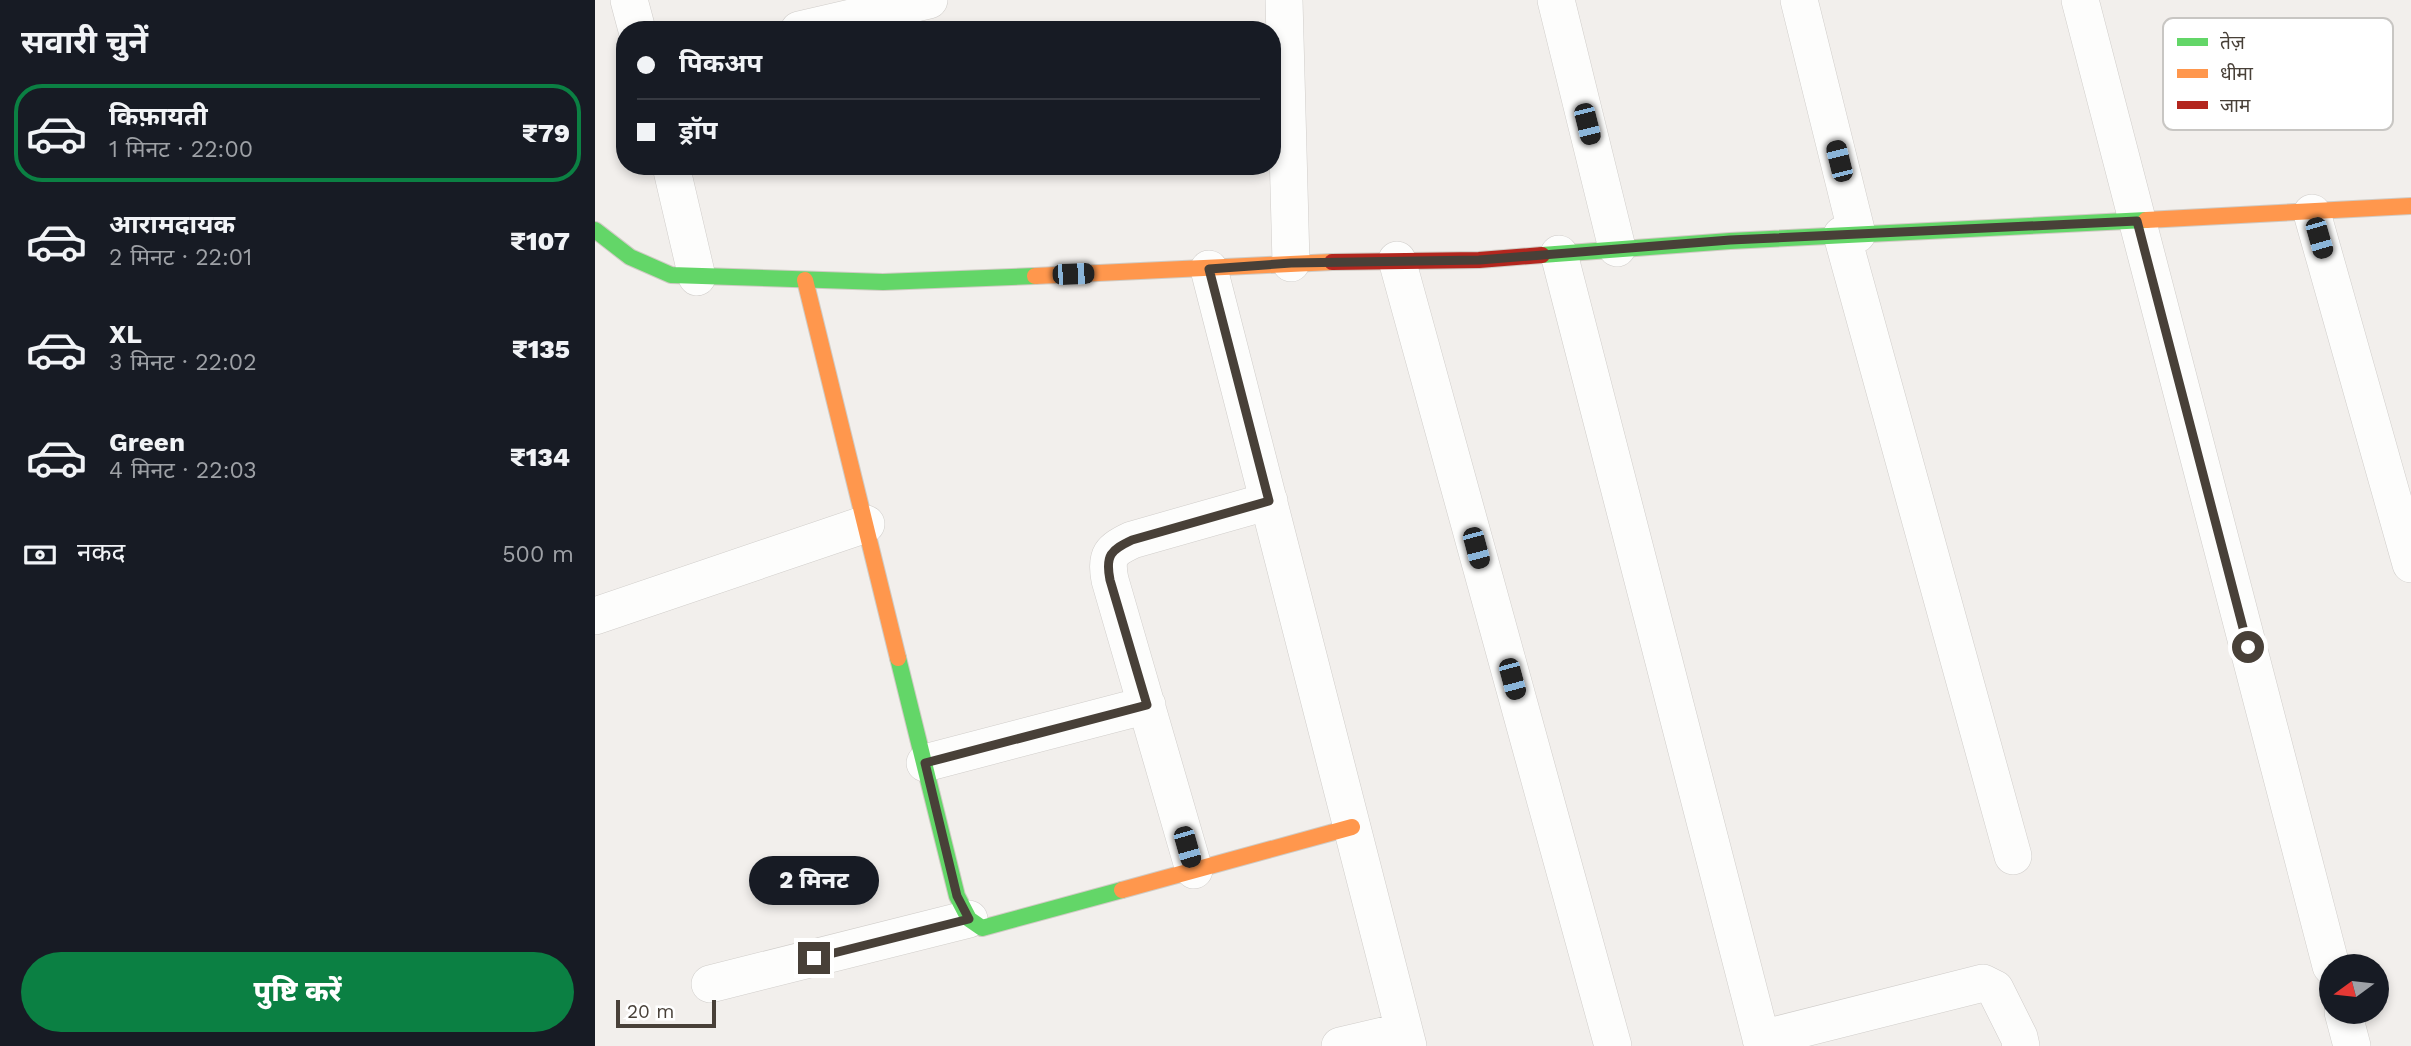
<!DOCTYPE html>
<html lang="hi">
<meta charset="utf-8">
<style>
:root{--surface:#171b24;--page:#242831;--text:#f1f3f6;--muted:#9ea1a6;--line:#363941;--accent:#0b8043}
body{margin:0;font-family:"Work Sans","Noto Sans Devanagari",sans-serif;background:var(--page);color:var(--text);height:100vh;display:flex;flex-direction:column;font-size:26px;white-space:nowrap}
*{box-sizing:border-box;margin:0}
p{font-size:23px;color:var(--muted)}
.icon{flex:none;width:38px;height:38px;fill:none;stroke:currentColor;stroke-width:2;stroke-linecap:round;stroke-linejoin:round}
.map{position:relative;flex:1;overflow:hidden}
.details{display:flex;flex-direction:column;background:var(--surface);width:595px}
.details>*{flex:none}
.hud{position:absolute;left:21px;top:21px;width:665px;height:154px;border-radius:28px;box-shadow:0 4px 10px #0003;display:grid;align-content:center;height:154px;padding:0 21px;background:var(--surface)}
.needle{width:46px;rotate:255deg}
.buttons{position:absolute;left:1724px;top:954px;display:grid;gap:14px}
.buttons a{display:grid;place-items:center;width:70px;height:70px;border-radius:50%;background:var(--surface);box-shadow:0 4px 10px #0003;font-size:35px}
.scale{position:absolute;left:21px;bottom:18px;width:100px;box-sizing:border-box;padding-left:7px;border:4px solid #484038;border-top:0;font-size:19px;line-height:24px;white-space:nowrap;color:#484038;-webkit-text-stroke:5px #fff;paint-order:stroke}
.end{position:absolute;width:32px;height:32px;margin:-16px;border:9px solid #484038;background:#fff;box-shadow:0 0 0 4px #fff}
.from{border-radius:50%}
.bubble{position:absolute;height:49px;border-radius:24px;background:var(--surface);box-shadow:0 4px 10px #0003;font-size:23px;font-weight:800;line-height:49px;text-align:center}
.car{position:absolute;width:21px;height:42px;margin:-21px -10px;border-radius:9px;box-shadow:0 0 5px 2px #0007;background:linear-gradient(#222 24%,#8ab4d8 0 40%,#222 0 76%,#8ab4d8 0 86%,#222 0)}
.hud b{display:flex;align-items:center;gap:24px;height:66px;font-size:26px}
.hud b+b{border-top:2px solid var(--line)}
.hud i{width:18px;height:18px;background:var(--text)}
ul{padding:0;list-style:none}
li{display:flex;align-items:center;gap:21px;height:98px;margin:0 14px 10px;padding:0 7px;border:4px solid transparent;border-radius:28px}
li div{flex:1}
li b{display:block;font-size:26px}
li em{font-style:normal;font-weight:800}
li.active{border-color:var(--accent)}
li>.icon{width:63px;height:63px;stroke-width:1.5}
h2{padding:0 21px;font-size:32px;line-height:84px}
.pay{display:flex;align-items:center;gap:18px;height:77px;padding:0 21px;font-size:26px}
.pay p{margin-inline-start:auto}
.action{display:flex;gap:14px;margin-top:auto;padding:14px 21px}
.action a{flex:1;height:80px;border-radius:42px;background:var(--accent);color:#fff;font-size:28px;font-weight:800;line-height:80px;text-align:center}
main{display:flex;flex:1;min-height:0}
.map>svg:first-child{display:block}
.lines{fill:none;stroke-linecap:round;stroke-linejoin:round}
.street-casing{stroke:#d0cdca;stroke-width:38}
.fast-casing{stroke:#d0cbc4;stroke-width:18}
.slow-casing{stroke:#d0cbc4;stroke-width:18}
.jam-casing{stroke:#d0cbc4;stroke-width:18}
.street{stroke:#fdfdfc;stroke-width:37}
.fast{stroke:#63d668;stroke-width:16}
.slow{stroke:#ff974d;stroke-width:16}
.jam{stroke:#b3261e;stroke-width:16}
.route{stroke:#484038;stroke-width:9}
.key{fill:#fff;stroke:#c8c6c3;stroke-width:2}
.key-label{font-size:19px;fill:#484038}
</style>
<main>
<section class="details">
<h2>सवारी चुनें</h2>
<ul>
<li class="active"><svg class="icon" aria-label="car" viewBox="0 0 24 24"><path d="M5 17H2v-5l4-1 3-4h7l3 4 3 1v5h-3M9 17h6M6 11h13"/><circle cx="7" cy="17" r="2"/><circle cx="17" cy="17" r="2"/></svg><div><b>किफ़ायती</b><p>1 मिनट · 22:00</p></div><em>₹79</em></li>
<li><svg class="icon" aria-label="car" viewBox="0 0 24 24"><path d="M5 17H2v-5l4-1 3-4h7l3 4 3 1v5h-3M9 17h6M6 11h13"/><circle cx="7" cy="17" r="2"/><circle cx="17" cy="17" r="2"/></svg><div><b>आरामदायक</b><p>2 मिनट · 22:01</p></div><em>₹107</em></li>
<li><svg class="icon" aria-label="car" viewBox="0 0 24 24"><path d="M5 17H2v-5l4-1 3-4h7l3 4 3 1v5h-3M9 17h6M6 11h13"/><circle cx="7" cy="17" r="2"/><circle cx="17" cy="17" r="2"/></svg><div><b>XL</b><p>3 मिनट · 22:02</p></div><em>₹135</em></li>
<li><svg class="icon" aria-label="car" viewBox="0 0 24 24"><path d="M5 17H2v-5l4-1 3-4h7l3 4 3 1v5h-3M9 17h6M6 11h13"/><circle cx="7" cy="17" r="2"/><circle cx="17" cy="17" r="2"/></svg><div><b>Green</b><p>4 मिनट · 22:03</p></div><em>₹134</em></li>
</ul>
<div class="pay"><svg class="icon" aria-label="cash" viewBox="0 0 24 24"><path d="M3 7h18v10H3z"/><circle cx="12" cy="12" r="2"/></svg>नकद<p>500 m</p></div>
<div class="action"><a>पुष्टि करें</a></div>
</section>
<div class="map">
<svg width="1816" height="1046" viewBox="0 0 1816 1046">
<rect width="100%" height="100%" fill="#f2efec"/>
<g class="lines">
<defs>
<path id="street" d="M34,0l8,30
M689,0l7,263
M961,0l61,248
M1204,0l58,234
M1485,0l251,966
M204,30l130,-30
M76,166l26,111
M1717,213l99,351
M1247,235l171,621
M964,254l204,792
M802,260l216,786
M614,269l199,777
M0,616l271,-92
M330,763l222,-58
M599,870l-84,-290c-5,-25 1,-30 22,-40l137,-39
M115,984l259,-65
M1748,1012l9,34
M1166,1039l222,-56 12,6 24,48 2,9
M745,1046l64,-15"/>
<path id="fast" d="M0,230l35,27 41,18 212,7 152,-6
M947,255l188,-14 416,-21
M303,658l59,238 12,23 13,9 140,-38"/>
<path id="slow" d="M1551,220l265,-14
M440,276l297,-14
M210,280l93,378
M527,890l230,-63"/>
<path id="jam" d="M737,262l147,-2 63,-5"/>
</defs>
<!-- street casing -->
<use href="#street" class="street-casing"/>
<!-- fast casing -->
<use href="#fast" class="fast-casing"/>
<!-- slow casing -->
<use href="#slow" class="slow-casing"/>
<!-- jam casing -->
<use href="#jam" class="jam-casing"/>
<!-- street -->
<use href="#street" class="street"/>
<!-- fast -->
<use href="#fast" class="fast"/>
<!-- slow -->
<use href="#slow" class="slow"/>
<!-- jam -->
<use href="#jam" class="jam"/>
</g>
<g class="lines">
<!-- route -->
<path class="route" d="M219,958l155,-39 -12,-23 -32,-133 222,-58 -37,-125c-5,-25 1,-30 22,-40l137,-39 -60,-232 82,-6 188,-3 251,-20 407,-19 111,426"/>
</g>
<!-- legend -->
<rect x="1568" y="18" width="230" height="112" rx="10" class="key"/>
<rect x="1582" y="38" width="31" height="8" fill="#63d668"/>
<rect x="1582" y="69" width="31" height="9" fill="#ff974d"/>
<rect x="1582" y="101" width="31" height="8" fill="#b3261e"/>
<g class="key-label">
<text x="1625" y="49">तेज़</text>
<text x="1625" y="80">धीमा</text>
<text x="1625" y="112">जाम</text>
</g>
</svg>
<div class="buttons">
<a><svg class="needle" viewBox="-14 -14 28 28"><path d="M0-13l5 13h-10z" fill="#e53935"/><path d="M0 13l5-13h-10z" fill="#9ea1a6"/></svg></a>
</div>
<div class="scale">20 m</div>
<i class="end from" style="left:1653px;top:647px"></i>
<i class="end" style="left:219px;top:958px"></i>
<div class="bubble" style="left:154px;top:856px;width:130px">2 मिनट</div>
<i class="car" style="left:992px;top:124px;rotate:166deg"></i>
<i class="car" style="left:1244px;top:161px;rotate:346deg"></i>
<i class="car" style="left:1724px;top:238px;rotate:164deg"></i>
<i class="car" style="left:478px;top:274px;rotate:88deg"></i>
<i class="car" style="left:881px;top:548px;rotate:165deg"></i>
<i class="car" style="left:917px;top:679px;rotate:165deg"></i>
<i class="car" style="left:592px;top:847px;rotate:164deg"></i>
<div class="hud">
<b><i class="from"></i>पिकअप</b>
<b><i></i>ड्रॉप</b>
</div>
</div>
</main>
